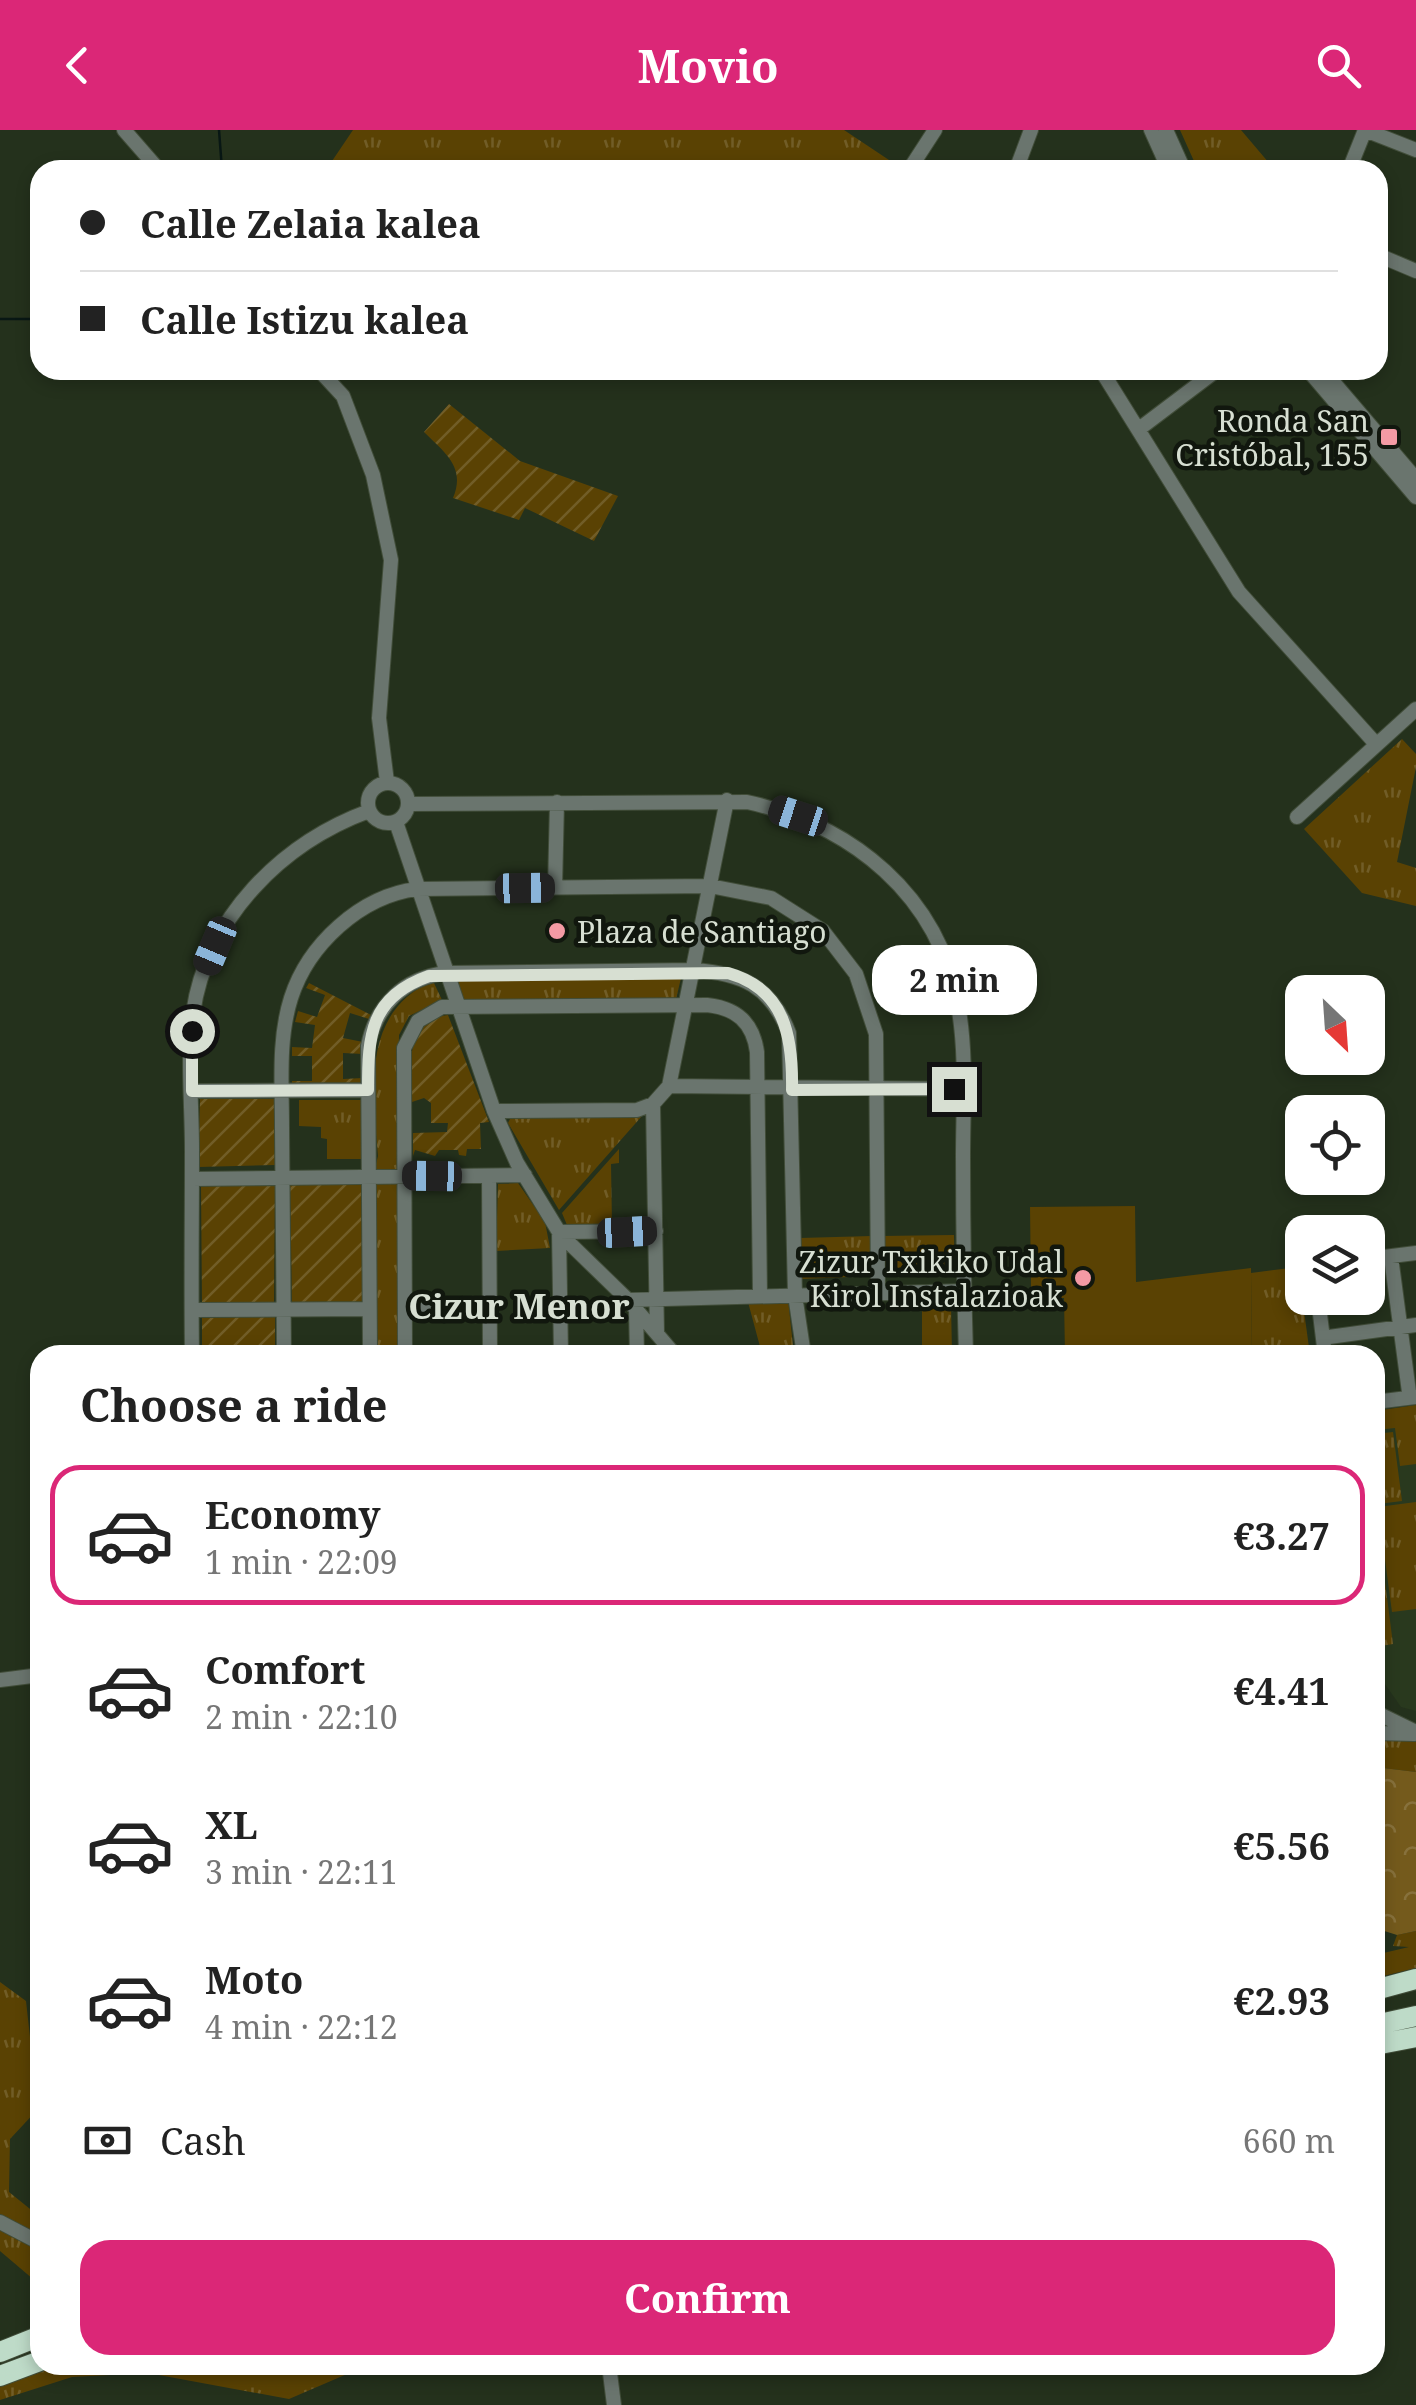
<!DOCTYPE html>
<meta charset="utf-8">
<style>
:root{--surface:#fff;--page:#f2f2f2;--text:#222;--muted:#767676;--line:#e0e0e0;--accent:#db2777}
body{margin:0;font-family:"Noto Serif",serif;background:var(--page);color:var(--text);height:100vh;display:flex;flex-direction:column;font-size:38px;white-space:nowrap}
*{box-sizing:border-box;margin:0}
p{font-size:32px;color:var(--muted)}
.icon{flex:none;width:55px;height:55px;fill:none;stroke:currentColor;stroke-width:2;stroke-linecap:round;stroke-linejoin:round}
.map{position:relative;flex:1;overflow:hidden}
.details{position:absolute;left:30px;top:1215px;width:1355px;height:1030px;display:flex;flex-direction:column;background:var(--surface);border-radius:30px;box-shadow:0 5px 15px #0003}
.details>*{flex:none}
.banner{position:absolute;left:30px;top:30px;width:1358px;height:220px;border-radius:30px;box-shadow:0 5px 15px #0003;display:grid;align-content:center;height:220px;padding:0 50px;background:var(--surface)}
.needle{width:65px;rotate:155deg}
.controls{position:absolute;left:1285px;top:845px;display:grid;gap:20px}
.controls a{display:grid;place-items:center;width:100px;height:100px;border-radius:20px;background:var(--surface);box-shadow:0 5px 15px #0003;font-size:50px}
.end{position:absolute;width:45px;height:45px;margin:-22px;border:12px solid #d7dfd2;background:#111;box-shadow:0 0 0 5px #111}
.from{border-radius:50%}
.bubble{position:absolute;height:70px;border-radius:30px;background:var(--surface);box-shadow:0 5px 15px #0003;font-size:32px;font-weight:700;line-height:70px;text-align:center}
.car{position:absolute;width:30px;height:60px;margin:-30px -15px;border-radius:12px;box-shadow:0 0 8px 2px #0007;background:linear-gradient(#222 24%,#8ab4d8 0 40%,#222 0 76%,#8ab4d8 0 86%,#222 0)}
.banner b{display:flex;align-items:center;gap:35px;height:95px;font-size:38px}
.banner b+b{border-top:2px solid var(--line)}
.banner i{width:25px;height:25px;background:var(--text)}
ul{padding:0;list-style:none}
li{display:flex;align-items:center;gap:30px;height:140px;margin:0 20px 15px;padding:0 30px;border:5px solid transparent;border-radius:30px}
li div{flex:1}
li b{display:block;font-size:38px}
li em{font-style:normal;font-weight:700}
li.active{border-color:var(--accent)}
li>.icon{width:90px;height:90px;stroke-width:1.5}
h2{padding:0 50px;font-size:45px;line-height:120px}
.pay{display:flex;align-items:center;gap:25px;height:110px;padding:0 50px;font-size:38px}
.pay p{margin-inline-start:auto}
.cta{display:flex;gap:20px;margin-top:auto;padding:20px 50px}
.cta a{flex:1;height:115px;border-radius:30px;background:var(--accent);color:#fff;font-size:40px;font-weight:700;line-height:115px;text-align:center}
header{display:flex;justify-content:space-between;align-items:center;height:130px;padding:0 50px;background:var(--accent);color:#fff;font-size:45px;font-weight:700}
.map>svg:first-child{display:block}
.built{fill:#29391e}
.grass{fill:url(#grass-tufts)}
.forest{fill:url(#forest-crowns)}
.garden{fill:url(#garden-furrows)}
.pitch{fill:#5a4203}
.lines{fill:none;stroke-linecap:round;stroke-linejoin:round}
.stream{stroke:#081714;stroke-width:2.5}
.minor-casing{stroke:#414d39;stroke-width:16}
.highway-casing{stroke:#414d39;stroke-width:22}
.minor{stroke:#6a756e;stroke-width:14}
.highway{stroke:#bedbc8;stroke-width:20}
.route{stroke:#d7dfd2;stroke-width:12}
.poi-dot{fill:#f49aa4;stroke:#11170e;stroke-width:4}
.labels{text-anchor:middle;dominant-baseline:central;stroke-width:9;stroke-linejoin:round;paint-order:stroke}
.poi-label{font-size:30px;fill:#d7dfd2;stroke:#11170e;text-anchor:end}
.quarter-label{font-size:35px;font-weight:bold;fill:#d7dfd2;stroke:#11170e}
</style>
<header><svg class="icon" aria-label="back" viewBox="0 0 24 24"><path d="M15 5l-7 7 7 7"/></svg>Movio<svg class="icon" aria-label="search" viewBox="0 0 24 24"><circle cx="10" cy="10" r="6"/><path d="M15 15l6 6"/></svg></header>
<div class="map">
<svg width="1416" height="2275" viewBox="0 0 1416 2275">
<defs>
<pattern id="grass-tufts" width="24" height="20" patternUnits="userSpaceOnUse" patternTransform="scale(2.5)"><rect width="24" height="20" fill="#5a4203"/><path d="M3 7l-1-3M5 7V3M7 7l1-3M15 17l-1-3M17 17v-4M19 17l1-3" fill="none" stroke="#715d27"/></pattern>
<pattern id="forest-crowns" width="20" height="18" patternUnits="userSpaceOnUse" patternTransform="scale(2.5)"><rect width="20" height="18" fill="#745a1c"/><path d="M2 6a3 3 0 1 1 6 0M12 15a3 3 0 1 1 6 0" fill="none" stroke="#87713c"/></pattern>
<pattern id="garden-furrows" width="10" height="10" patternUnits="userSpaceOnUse" patternTransform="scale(2.5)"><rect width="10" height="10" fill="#5a4203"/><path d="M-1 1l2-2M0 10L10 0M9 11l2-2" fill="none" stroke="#715d27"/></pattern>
</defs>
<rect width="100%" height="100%" fill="#24311c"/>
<!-- built -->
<path class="built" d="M1416,1277v304l-15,-4 -16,-23 -10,-81v-190z"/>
<!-- grass -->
<path class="grass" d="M353,0h491l57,38 -575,2z
M1180,0h61l34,40h-77z
M1402,609l14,15v13l-19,95 19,6v38l-54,-13 -58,-64z
M462,846l2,5 217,-3 -5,21 -213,2 -8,-21z
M433,851l9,19 -33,16 -10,19 -2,136 -23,1 4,-16c-6,-67 -16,-145 55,-175z
M299,970h65v59h-37v-20l-6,-1v-11l-22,-1z
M642,986l-83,94 -51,-87 3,-6z
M619,1019v14l-8,1 1,62 -45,-1 -5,-12z
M518,1053l27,39 5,26 -54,3 2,-67z
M375,1054h22l2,171h-22z
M954,1105l1,38 -72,3 -1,-40z
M872,1106l1,40 -72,3 -1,-41z
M1298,1137l12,88h-58l-1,-82z
M788,1169l6,56 -32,-1 -14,-52z
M951,1174l1,51h-30v-49z
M1416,1275v59l-16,2 -5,-38 -20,2v-19z
M1393,1302l9,69 -24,3 -3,-70z
M1416,1372v107l-24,3 -14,-105z
M1377,1390l16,124 -12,2 -6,-43z
M1375,1609l41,1v32l-41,-5z
M1416,1801v37l-41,10v-23l34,-8 -16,-1 4,-11z
M0,1852l26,19 12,108 -28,30 -1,53 31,25v68l-40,-34z
M55,2235h313l-79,34 -141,-26 -76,4 -72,23v-15z"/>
<!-- forest -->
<path class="forest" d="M1375,1637l41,5v159l-19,4 -22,-7z"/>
<!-- garden -->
<path class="garden" d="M449,274l71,57 98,35 -24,45 -69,-33 -6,12 -66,-22c13,-31 -8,-45 -29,-66z
M309,853l62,32 -2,4 -19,-6 -7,25 20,4v12l-20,-1v26l20,-1 -1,7 -70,1v-5h20v-25h-20v-9l20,1 3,-23 -20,-3 3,-11 19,6 8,-22 -19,-7z
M448,885l41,107 -9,1 1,26h-14l-1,7 -7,-1 -1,-5h-19l-4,6 -20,-6 -2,6v-23l34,-1 1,-9h-17v-20l-7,-5 -12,4c-1,-34 -9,-82 36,-87z
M200,969h74l1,66 -77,2z
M275,1053l-1,120 -72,1 -1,-119z
M290,1054h72l1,120h-71z
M275,1186v39h-73v-37z"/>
<!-- pitch -->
<path class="pitch" d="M1135,1076l1,76 115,-14 1,87h-187l-1,-57h-26v-9h-7l-1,-82z"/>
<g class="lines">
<!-- stream -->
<path class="stream" d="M219,0l3,40
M0,189h40"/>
<defs>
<path id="minor" d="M124,0l35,40
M1151,0l18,40
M1166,0l18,40
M1365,0l51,20
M909,40l26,-40
M1016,40l15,-40
M1349,40l16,-40
M1378,125l38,16
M319,240l24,26 30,79 18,85 -12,158 8,64
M1101,240l138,222 137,152
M1308,240l108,127
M1323,240l93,109
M1139,299l78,-59
M368 673a20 20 0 1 1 40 0a20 20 0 1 1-40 0Z
M409,674l338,-2c105,23 192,93 211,203 9,49 5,102 5,152 0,66 1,132 3,198
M1297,687l119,-108
M396,692l98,289 23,52 42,69 2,123
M555,758l2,-86
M669,956l294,3
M192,961l176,-1
M653,974l4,229
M494,981l143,-1 16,-6 16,-18 58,-286
M489,1046l1,179
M192,1049l333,-4
M559,1102l97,-1
M559,1103l69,67 47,55
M1391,1127l18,135
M1368,1129l48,-6
M1318,1168l7,57
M628,1170l336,-9
M192,1180l177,-1
M405,1180h85
M636,1180l1,45
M1329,1207l87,-12
M192,1225c-1,-68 0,-137 0,-205 0,-45 -5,-92 1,-137 14,-96 89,-170 176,-202
M284,1225c-1,-76 -2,-152 -2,-228 0,-43 -4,-88 9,-129 17,-53 69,-102 126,-109l293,-3 61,12 52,33 33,43 20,60 2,258
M370,1225l-2,-309c8,-41 36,-68 78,-73l247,-3c49,3 78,16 96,63l6,262 9,60
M405,1225l-1,-307 14,-27 24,-14 265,-2c29,3 46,17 50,47l3,244
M1375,1272l41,-5
M0,1550l40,-5
M1375,1582l41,20
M1375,1603l39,1
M0,2092l40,21
M609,2235l5,40"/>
<path id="highway" d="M1375,1860l41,-11
M1375,1895l41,-9
M1375,1915l41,-8
M0,2222l40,-16
M0,2246l40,-15"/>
</defs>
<!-- minor casing -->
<use href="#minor" class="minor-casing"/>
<!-- highway casing -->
<use href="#highway" class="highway-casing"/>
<!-- minor -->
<use href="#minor" class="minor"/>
<!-- highway -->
<use href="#highway" class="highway"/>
</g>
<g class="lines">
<!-- route -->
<path class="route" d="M192,901v60l176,-1c0,-55 2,-93 61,-114l299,-3c57,16 65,64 64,117l162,-1"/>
</g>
<!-- markers -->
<g class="poi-dot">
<rect x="1379" y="297" width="20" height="20" rx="5"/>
<circle cx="557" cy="801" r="10"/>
<circle cx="1083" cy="1148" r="10"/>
</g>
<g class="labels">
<!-- poi labels -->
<g class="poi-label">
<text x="1369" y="290">Ronda San<tspan x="1369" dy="34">Cristóbal, 155</tspan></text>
<text x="577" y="801" text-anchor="start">Plaza de Santiago</text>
<text x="1063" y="1131">Zizur Txikiko Udal<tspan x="1063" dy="34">Kirol Instalazioak</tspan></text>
</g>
<!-- quarter labels -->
<g class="quarter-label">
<text x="519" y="1175">Cizur Menor</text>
</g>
</g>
</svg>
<div class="controls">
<a><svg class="needle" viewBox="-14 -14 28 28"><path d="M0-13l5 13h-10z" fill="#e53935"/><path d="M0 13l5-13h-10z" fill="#767676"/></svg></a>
<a><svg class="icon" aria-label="locate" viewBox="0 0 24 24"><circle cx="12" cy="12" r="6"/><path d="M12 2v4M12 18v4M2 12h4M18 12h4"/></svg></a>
<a><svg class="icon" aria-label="layers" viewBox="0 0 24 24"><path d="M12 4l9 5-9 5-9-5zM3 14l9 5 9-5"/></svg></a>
</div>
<i class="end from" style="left:192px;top:901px"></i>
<i class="end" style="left:954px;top:959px"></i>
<div class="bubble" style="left:872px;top:815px;width:165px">2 min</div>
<i class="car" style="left:798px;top:686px;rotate:288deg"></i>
<i class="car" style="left:525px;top:758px;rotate:89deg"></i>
<i class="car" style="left:215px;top:816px;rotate:203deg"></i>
<i class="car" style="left:432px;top:1046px;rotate:271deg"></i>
<i class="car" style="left:627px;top:1102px;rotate:87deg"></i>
<div class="banner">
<b><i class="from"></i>Calle Zelaia kalea</b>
<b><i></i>Calle Istizu kalea</b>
</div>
<section class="details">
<h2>Choose a ride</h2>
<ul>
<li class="active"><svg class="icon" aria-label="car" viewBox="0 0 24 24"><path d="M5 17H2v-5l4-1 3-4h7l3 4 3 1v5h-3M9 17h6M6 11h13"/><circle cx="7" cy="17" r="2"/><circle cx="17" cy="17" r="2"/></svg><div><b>Economy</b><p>1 min · 22:09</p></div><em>€3.27</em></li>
<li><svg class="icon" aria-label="car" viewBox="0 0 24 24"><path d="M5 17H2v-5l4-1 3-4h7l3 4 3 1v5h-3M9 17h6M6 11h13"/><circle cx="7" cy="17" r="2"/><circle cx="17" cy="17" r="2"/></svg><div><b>Comfort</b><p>2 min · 22:10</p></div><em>€4.41</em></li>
<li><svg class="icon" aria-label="car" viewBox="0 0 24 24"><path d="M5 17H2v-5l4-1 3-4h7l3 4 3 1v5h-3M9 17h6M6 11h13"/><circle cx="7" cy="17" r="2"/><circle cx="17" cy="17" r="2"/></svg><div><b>XL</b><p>3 min · 22:11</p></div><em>€5.56</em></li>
<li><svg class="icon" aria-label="car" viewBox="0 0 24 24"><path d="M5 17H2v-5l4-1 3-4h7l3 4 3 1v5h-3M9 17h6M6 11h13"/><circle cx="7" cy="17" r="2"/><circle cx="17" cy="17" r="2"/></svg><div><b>Moto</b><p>4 min · 22:12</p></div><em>€2.93</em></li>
</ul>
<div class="pay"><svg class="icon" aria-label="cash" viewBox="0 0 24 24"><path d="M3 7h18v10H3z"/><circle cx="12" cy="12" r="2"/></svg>Cash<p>660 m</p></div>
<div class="cta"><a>Confirm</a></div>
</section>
</div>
